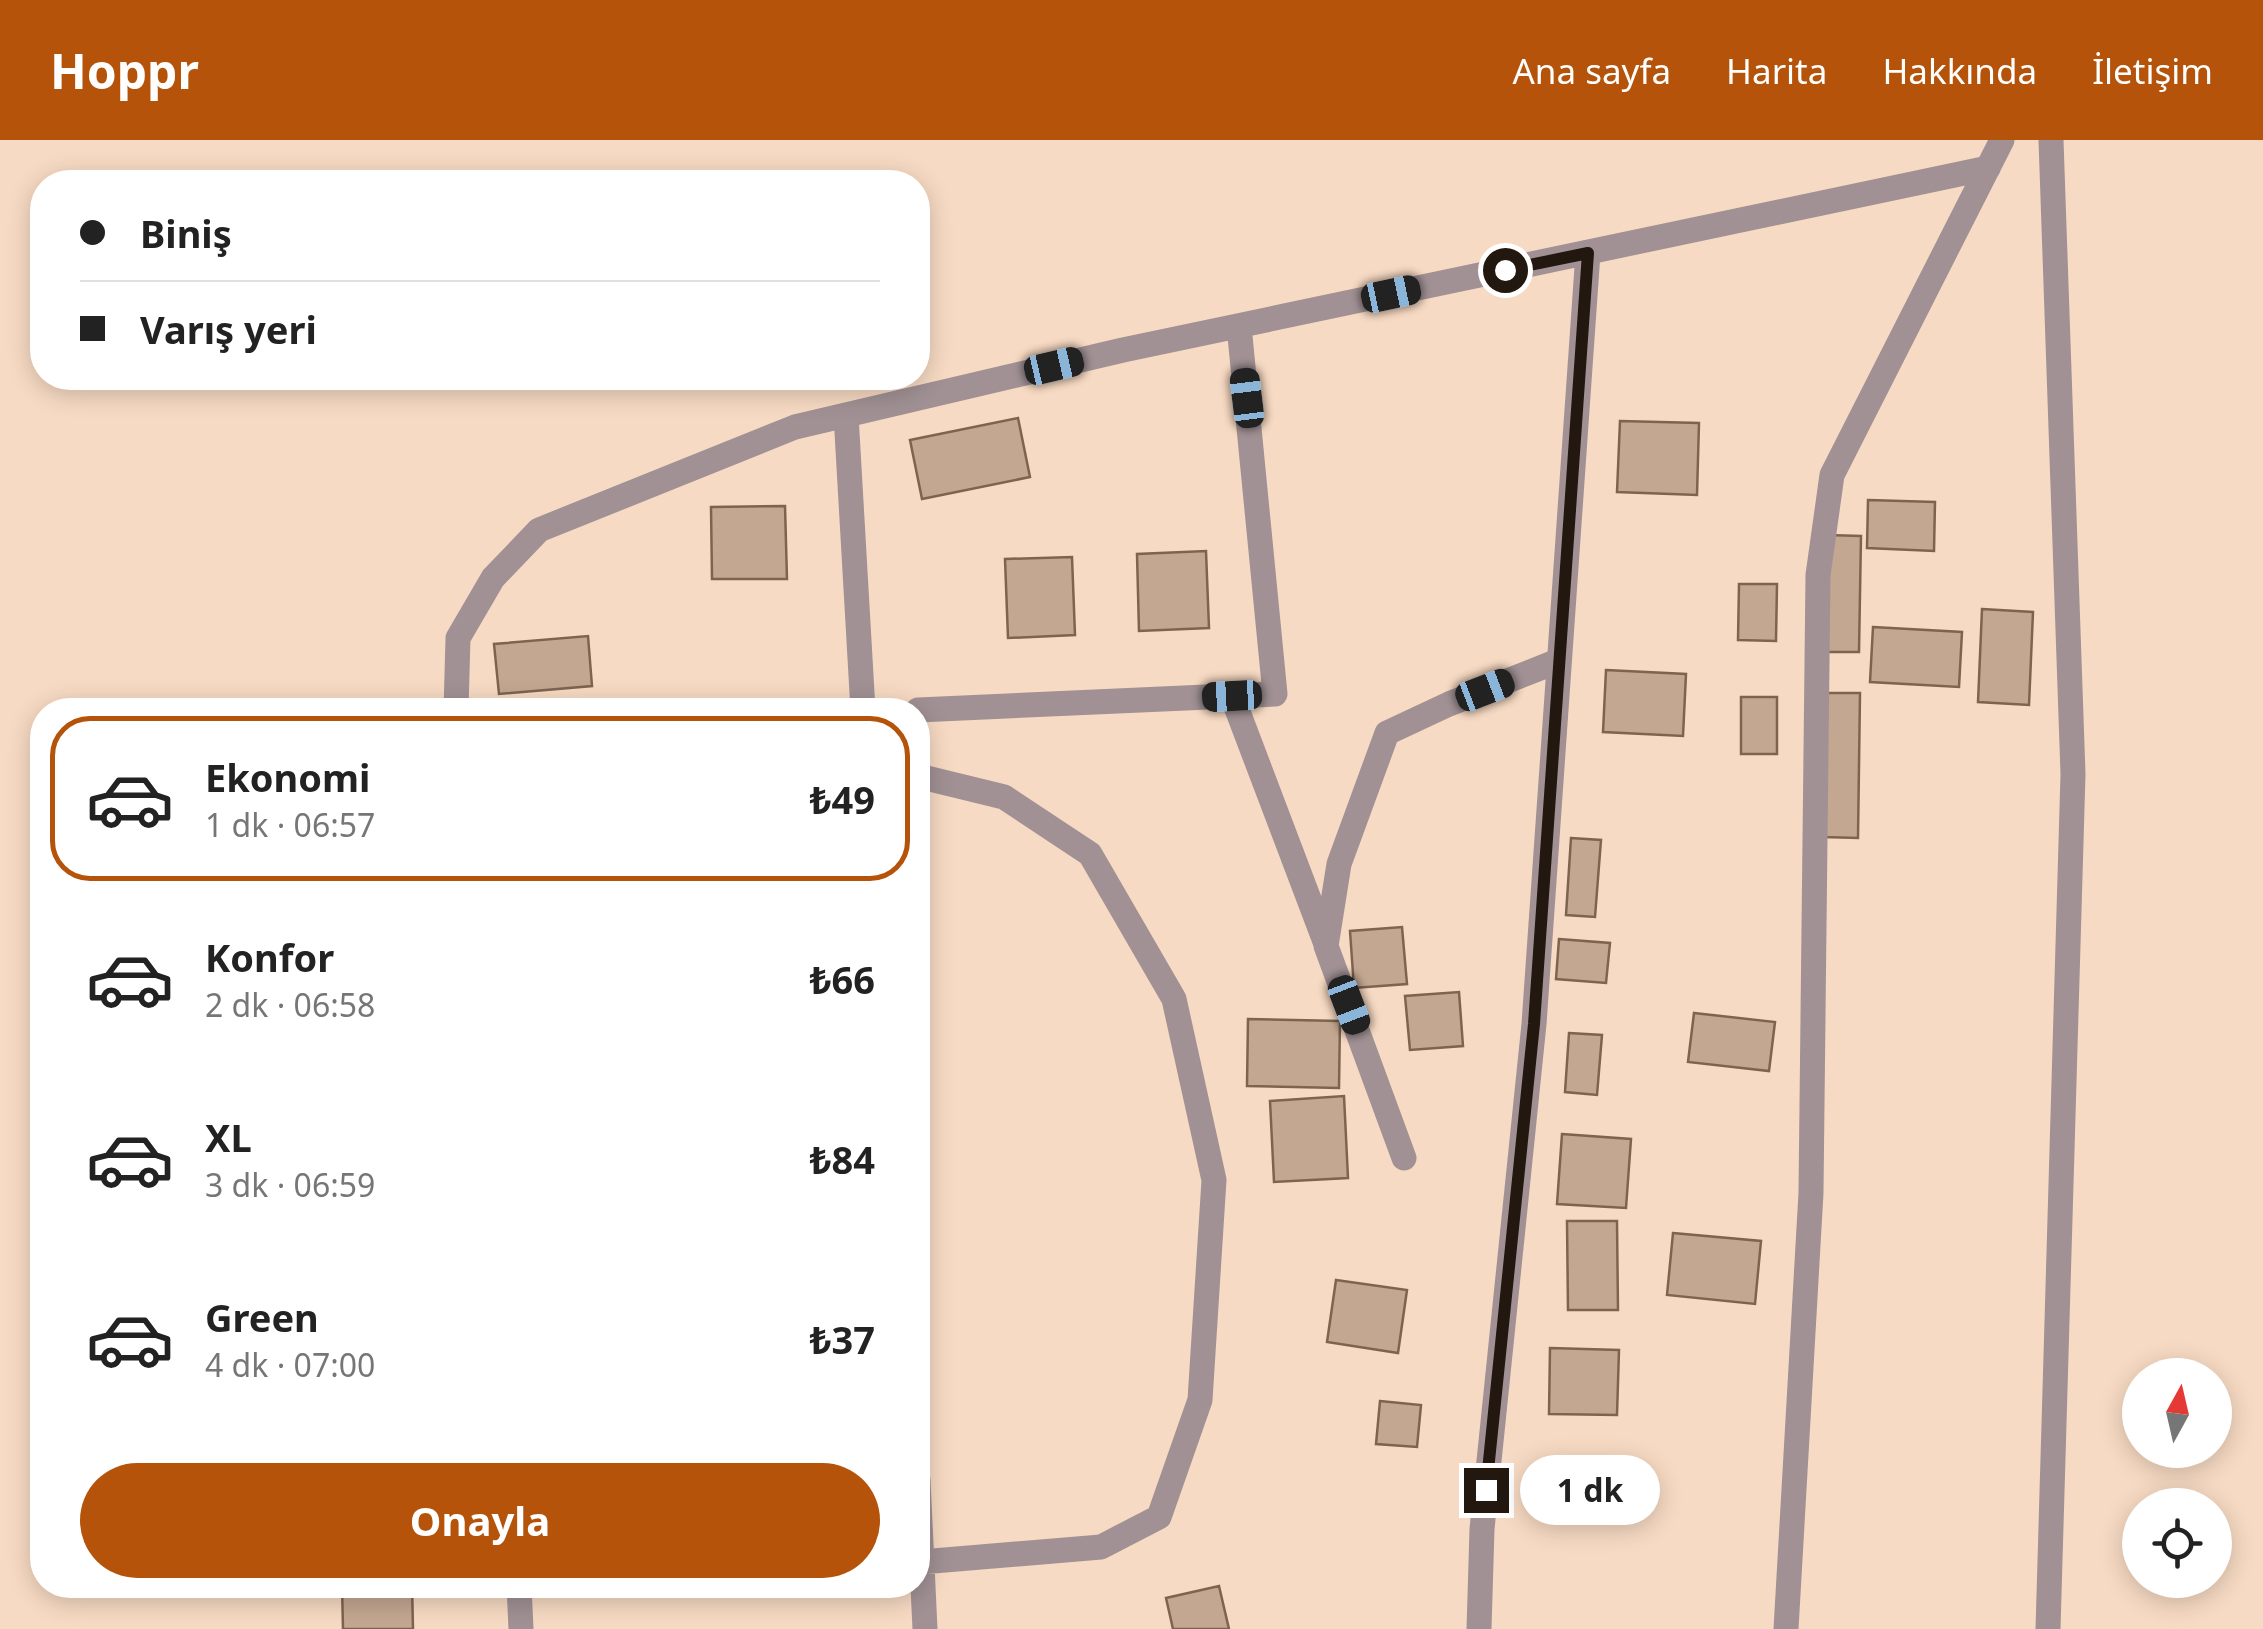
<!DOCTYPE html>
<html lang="tr">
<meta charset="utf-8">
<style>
:root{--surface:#fff;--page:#f6f6f6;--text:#222;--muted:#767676;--line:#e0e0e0;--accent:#b45309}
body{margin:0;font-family:"Noto Sans",sans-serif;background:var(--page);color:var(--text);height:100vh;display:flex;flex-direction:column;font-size:38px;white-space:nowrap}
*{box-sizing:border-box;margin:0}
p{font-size:32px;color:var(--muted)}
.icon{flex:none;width:55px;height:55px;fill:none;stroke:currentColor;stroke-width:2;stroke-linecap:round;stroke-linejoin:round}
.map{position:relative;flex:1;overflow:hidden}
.details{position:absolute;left:30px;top:558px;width:900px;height:900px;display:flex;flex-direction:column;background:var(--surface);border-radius:40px;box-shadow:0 5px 25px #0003}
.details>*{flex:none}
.banner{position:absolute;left:30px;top:30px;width:900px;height:220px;border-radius:40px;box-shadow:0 5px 25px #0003;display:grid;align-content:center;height:220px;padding:0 50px;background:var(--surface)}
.needle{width:65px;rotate:8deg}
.tools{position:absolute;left:2122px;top:1218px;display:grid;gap:20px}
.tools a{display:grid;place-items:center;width:110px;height:110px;border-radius:50%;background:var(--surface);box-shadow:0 5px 25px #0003;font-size:50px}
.end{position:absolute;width:45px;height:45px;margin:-22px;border:12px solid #22180f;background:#fff;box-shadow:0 0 0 5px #fff}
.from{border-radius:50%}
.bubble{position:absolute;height:70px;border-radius:35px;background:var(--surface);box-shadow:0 5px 25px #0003;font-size:32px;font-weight:700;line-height:70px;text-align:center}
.car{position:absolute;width:30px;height:60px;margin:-30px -15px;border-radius:12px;box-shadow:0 0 8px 2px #0007;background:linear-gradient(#222 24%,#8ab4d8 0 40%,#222 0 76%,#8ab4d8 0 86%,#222 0)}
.banner b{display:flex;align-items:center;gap:35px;height:95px;font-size:38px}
.banner b+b{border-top:2px solid var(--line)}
.banner i{width:25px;height:25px;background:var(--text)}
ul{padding:18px 0 0;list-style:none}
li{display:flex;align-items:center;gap:30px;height:165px;margin:0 20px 15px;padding:0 30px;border:5px solid transparent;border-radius:40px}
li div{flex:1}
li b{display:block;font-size:38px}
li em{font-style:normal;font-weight:700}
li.active{border-color:var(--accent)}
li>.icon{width:90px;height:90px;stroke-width:1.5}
.action{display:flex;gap:20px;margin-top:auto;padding:20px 50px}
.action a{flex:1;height:115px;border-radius:60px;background:var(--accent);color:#fff;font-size:40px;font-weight:700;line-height:115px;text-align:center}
header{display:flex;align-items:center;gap:60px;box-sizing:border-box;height:140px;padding:0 50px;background:var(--accent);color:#fff}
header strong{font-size:48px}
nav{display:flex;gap:55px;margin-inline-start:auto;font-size:35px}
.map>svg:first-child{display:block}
.building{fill:#c3a791;stroke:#7e6450;stroke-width:2.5}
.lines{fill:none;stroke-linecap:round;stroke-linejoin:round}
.minor{stroke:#a19195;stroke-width:25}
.tertiary{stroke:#a19195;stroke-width:25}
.route{stroke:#22180f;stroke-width:12}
</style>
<header>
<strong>Hoppr</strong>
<nav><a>Ana sayfa</a><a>Harita</a><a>Hakkında</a><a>İletişim</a></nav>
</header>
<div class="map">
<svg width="2263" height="1489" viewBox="0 0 2263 1489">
<rect width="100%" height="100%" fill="#f7dac3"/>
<!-- building -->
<path class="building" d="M1018,278l12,59 -108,22 -12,-59z
M1620,281l79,2 -2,72 -80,-3z
M1868,360l67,2 -1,49 -67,-3z
M785,366l2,73h-75l-1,-72z
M1827,395l34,1 -2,116h-34z
M1206,411l3,77 -70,3 -2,-77z
M1072,417l3,78 -67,3 -3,-79z
M1739,444h38l-1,57 -38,-1z
M1982,469l51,3 -4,93 -51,-3z
M1873,487l89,5 -3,55 -89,-5z
M588,496l4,50 -93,8 -5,-50z
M1606,530l80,4 -3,62 -80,-4z
M1825,553h35l-2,145 -35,-1z
M1741,557h36v57h-36z
M1571,698l30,2 -6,77 -29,-2z
M1402,787l5,57 -53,4 -4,-57z
M1559,799l51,4 -4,40 -50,-4z
M1459,852l4,54 -53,4 -5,-54z
M1694,873l81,9 -6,49 -81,-9z
M1248,879l92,2 -1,67 -92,-2z
M1569,893l33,2 -5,60 -32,-3z
M1344,956l4,82 -74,4 -4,-81z
M1562,994l69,5 -5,69 -69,-4z
M1567,1081h50l1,89h-50z
M1673,1093l88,8 -6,63 -88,-9z
M1336,1140l71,10 -9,63 -71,-11z
M1550,1208l69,2 -2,65 -68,-1z
M1380,1261l41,4 -4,42 -41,-3z
M342,1445h70l1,44h-70z
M1219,1446l10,43h-56l-7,-31z"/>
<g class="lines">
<!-- minor -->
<path class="minor" d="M846,275l17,295
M1232,556l94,248
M456,570l2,-72 35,-60 46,-48 256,-103 328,-77 865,-182
M918,570l357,-16 -36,-368
M918,636l86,21 86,57 84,145 40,181 -14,220 -41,117 -58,30 -180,15
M1404,1018l-78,-212 13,-82 48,-131 62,-29 109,-43
M918,1340l7,149
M519,1445l2,44
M1479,1489l3,-100 52,-505 54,-771
M2048,1489l25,-855 -22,-634"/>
<!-- tertiary -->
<path class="tertiary" d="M1786,1489l25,-436 7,-618 14,-100 170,-335"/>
</g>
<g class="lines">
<!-- route -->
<path class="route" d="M1486,1350l48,-466 54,-771 -83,17"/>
</g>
</svg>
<div class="tools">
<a><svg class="needle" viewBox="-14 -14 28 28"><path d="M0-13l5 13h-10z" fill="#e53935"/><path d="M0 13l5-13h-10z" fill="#767676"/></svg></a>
<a><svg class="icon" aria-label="locate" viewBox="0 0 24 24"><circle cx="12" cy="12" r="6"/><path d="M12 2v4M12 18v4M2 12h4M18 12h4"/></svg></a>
</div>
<i class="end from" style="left:1505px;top:130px"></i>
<i class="end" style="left:1486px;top:1350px"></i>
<div class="bubble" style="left:1520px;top:1315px;width:140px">1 dk</div>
<i class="car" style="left:1391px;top:154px;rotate:78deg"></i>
<i class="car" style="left:1054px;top:226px;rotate:77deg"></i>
<i class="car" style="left:1247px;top:258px;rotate:353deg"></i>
<i class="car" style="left:1485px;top:550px;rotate:69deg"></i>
<i class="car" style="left:1232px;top:556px;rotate:267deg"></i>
<i class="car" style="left:1349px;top:865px;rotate:159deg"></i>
<div class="banner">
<b><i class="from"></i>Biniş</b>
<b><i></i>Varış yeri</b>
</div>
<section class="details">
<ul>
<li class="active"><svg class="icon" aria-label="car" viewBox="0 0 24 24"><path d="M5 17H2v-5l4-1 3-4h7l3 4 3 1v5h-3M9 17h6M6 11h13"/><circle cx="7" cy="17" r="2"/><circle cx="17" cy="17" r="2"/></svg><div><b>Ekonomi</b><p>1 dk · 06:57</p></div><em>₺49</em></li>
<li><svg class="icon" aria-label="car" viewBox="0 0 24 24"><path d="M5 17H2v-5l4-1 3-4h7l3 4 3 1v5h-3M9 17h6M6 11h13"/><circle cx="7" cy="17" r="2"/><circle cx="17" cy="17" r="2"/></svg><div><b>Konfor</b><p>2 dk · 06:58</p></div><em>₺66</em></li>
<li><svg class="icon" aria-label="car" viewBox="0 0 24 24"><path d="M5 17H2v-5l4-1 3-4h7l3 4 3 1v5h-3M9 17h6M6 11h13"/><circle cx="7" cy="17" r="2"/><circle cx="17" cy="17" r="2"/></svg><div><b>XL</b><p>3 dk · 06:59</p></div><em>₺84</em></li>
<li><svg class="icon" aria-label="car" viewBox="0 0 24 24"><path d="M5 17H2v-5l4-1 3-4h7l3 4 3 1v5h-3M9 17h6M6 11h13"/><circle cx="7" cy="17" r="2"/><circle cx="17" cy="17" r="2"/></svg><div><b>Green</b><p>4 dk · 07:00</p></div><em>₺37</em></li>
</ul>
<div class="action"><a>Onayla</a></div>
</section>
</div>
